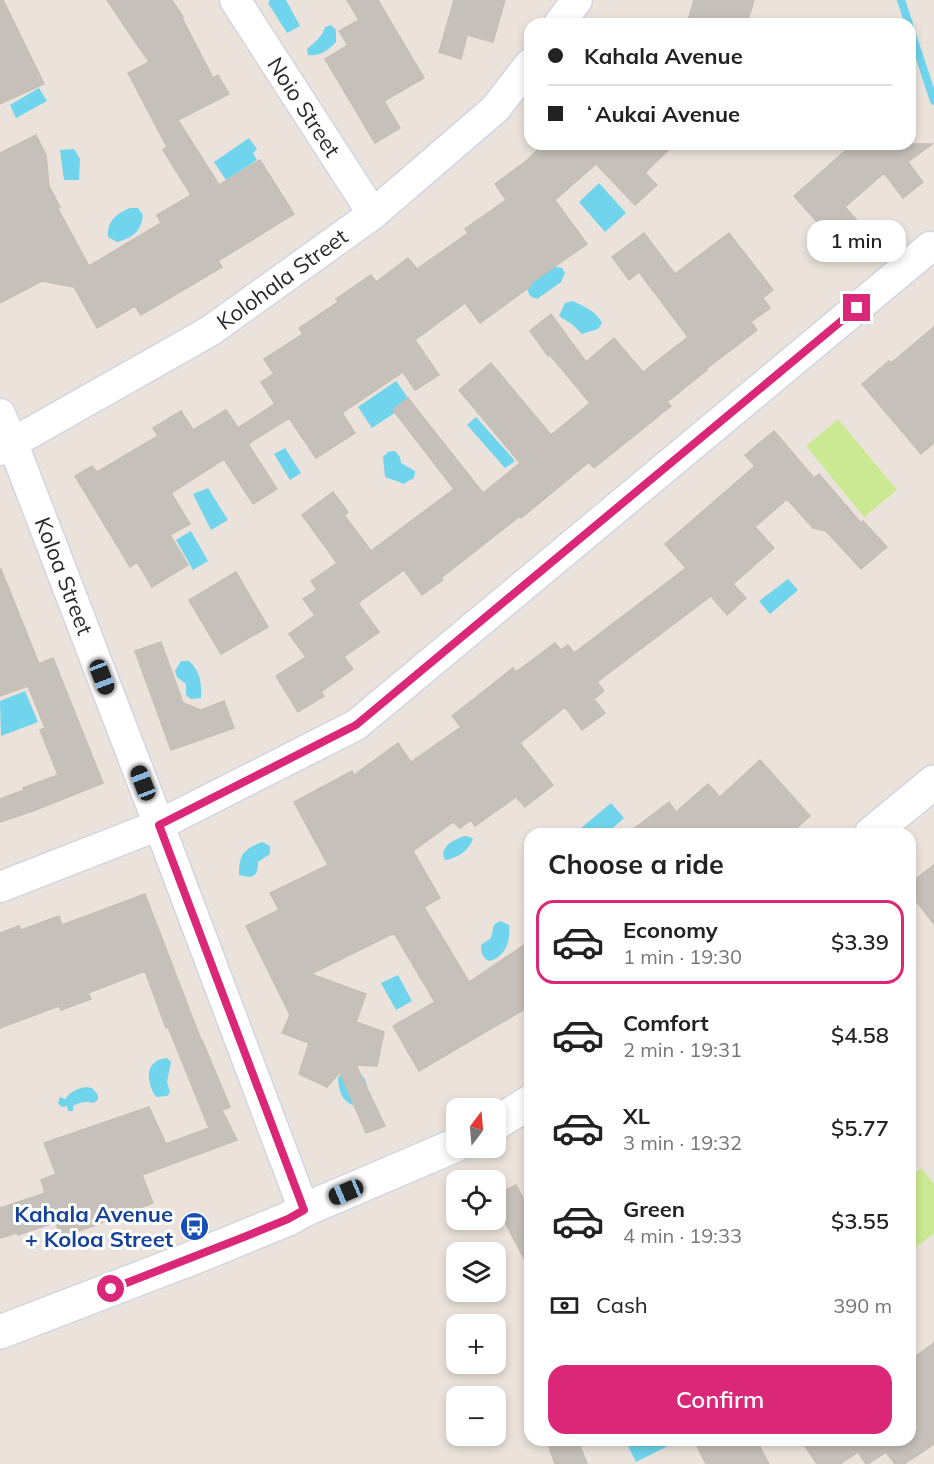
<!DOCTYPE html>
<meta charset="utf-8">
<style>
:root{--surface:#fff;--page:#f6f6f6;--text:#222;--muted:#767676;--line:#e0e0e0;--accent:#db2777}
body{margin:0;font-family:Mulish,sans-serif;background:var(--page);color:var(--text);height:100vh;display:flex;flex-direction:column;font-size:22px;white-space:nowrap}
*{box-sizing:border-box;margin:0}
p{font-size:20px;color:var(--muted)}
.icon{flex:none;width:33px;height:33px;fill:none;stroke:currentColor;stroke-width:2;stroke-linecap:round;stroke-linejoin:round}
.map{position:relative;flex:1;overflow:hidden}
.side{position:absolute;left:524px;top:828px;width:392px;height:618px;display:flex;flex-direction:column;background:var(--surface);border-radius:18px;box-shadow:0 3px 9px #0003}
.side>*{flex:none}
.top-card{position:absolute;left:524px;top:18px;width:392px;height:132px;border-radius:18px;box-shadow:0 3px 9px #0003;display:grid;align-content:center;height:132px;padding:0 24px;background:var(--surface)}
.needle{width:39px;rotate:16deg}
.buttons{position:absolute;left:446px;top:1098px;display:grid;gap:12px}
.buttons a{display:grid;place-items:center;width:60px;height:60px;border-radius:12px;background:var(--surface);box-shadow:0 3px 9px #0003;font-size:30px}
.end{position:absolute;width:27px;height:27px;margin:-14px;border:8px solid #db2777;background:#fff;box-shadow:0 0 0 3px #fff}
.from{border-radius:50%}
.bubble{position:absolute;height:42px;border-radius:18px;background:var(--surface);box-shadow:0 3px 9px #0003;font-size:20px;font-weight:600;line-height:42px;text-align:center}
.car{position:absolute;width:18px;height:36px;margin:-18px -9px;border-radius:8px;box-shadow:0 0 4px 2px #0007;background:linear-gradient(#222 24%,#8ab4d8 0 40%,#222 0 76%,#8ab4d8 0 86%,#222 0)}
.top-card b{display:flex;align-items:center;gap:21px;height:57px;font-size:22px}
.top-card b+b{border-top:2px solid var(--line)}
.top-card i{width:15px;height:15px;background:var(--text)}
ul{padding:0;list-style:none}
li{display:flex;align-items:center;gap:18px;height:84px;margin:0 12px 9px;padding:0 12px;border:3px solid transparent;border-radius:18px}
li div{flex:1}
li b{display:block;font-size:22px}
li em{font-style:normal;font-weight:600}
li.selected{border-color:var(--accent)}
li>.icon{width:54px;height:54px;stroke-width:1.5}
h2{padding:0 24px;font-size:27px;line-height:72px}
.pay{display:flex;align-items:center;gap:15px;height:66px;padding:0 24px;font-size:22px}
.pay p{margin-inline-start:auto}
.cta{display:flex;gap:12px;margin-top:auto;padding:12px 24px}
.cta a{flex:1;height:69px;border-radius:18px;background:var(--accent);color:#fff;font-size:24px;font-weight:600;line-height:69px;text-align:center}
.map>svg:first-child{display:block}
.pitch{fill:#cbe993}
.water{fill:#6fd4ec}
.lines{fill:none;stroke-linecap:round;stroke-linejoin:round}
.stream{stroke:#6fd4ec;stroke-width:8}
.building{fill:#c6c0ba;stroke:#c6bfb5;stroke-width:1.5}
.street-casing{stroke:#d0d5e2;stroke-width:33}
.secondary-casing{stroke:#d0d5e2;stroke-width:36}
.street{stroke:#fff;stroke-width:30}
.secondary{stroke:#fff;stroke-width:33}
.route{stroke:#db2777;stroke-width:8}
.labels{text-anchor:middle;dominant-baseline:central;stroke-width:6;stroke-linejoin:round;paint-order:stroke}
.street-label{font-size:22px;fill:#292929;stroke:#fff}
.transit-label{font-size:22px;font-weight:bold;fill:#164399;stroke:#fff;text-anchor:end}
</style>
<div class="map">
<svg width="934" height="1464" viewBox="0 0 934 1464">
<rect width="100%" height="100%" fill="#ebe3db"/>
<!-- pitch -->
<path class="pitch" d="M838,419l59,71 -33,27 -58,-71z
M921,1168l13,16v49l-25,20v-75z"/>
<!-- water -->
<path class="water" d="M270,0h16l14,26 -13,7 -19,-30z
M331,25l5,5v12c-7,8 -17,15 -28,13l-1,-6c8,-7 15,-12 18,-22z
M39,88l8,13 -31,17 -6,-13z
M249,138l8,11 -4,4 4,7 -31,20 -12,-18z
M74,149l6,10 -1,21h-15l-4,-30z
M599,183l27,30 -21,19 -26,-30z
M130,208h8l5,7c-2,17 -11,23 -26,27l-9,-5c-1,-16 8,-23 22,-29z
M551,266l11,2 3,5 -4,9 -24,17 -7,-3 -3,-7 3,-5z
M573,301c12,6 23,10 29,22l-4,6 -16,5 -9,-9 -14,-9 6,-13z
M396,381l15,21 -39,26 -14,-21z
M476,417l39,44 -10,7 -38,-43z
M285,448l16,25 -11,7 -16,-26z
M395,451l5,6 1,6 14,8 -1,7 -11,6c-6,-4 -12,-4 -18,-7l-2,-20 5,-5z
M208,488l20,32 -17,10 -18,-36z
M191,531l17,30 -15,9 -17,-30z
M788,579l10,11 -28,24 -11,-13z
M181,661h8c11,10 13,22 12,37l-10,1 -5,-4v-11l-9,-7 -2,-6z
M25,691l13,31 -37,14 -1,-35z
M611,803l13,15 -18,16h-20l-5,-6z
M465,836l5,1 3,2c-4,11 -16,20 -28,21 -7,-12 9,-21 20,-24z
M262,842l8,4v8l-12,8c0,15 -5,17 -19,13 0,-20 4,-26 23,-33z
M500,921l9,4c2,15 -3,32 -20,36 -7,-4 -8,-8 -8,-16l10,-7 3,-13z
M398,975l14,26 -16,9 -15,-27z
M167,1058l4,4 -4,20 3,10 -3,4 -11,1c-10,-15 -12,-37 11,-39z
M357,1070l8,9 4,14 -16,12c-12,-5 -14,-14 -15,-27l5,-7z
M86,1087l6,1 6,7v5l-5,3c-7,-2 -13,-1 -20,3v5h-5l-1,-5 -5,1 -4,-4 2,-6 5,2c6,-8 12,-10 21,-12z
M625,1440h53v1l-42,21z"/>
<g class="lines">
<!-- stream -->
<path class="stream" d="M901,0l8,24
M909,25l25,76"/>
</g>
<!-- building -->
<path class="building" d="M0,0h3l41,84 -44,20z
M107,0h65l11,17 -1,1 31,60 5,-3 11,19 -51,26 41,65 41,-25 34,54 -76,47 4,6 -81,48 -6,-9 -38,22 -23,-41 -32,-6 -42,22v-150l36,-18 10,20 3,31 11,21 -2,2 31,57 72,-43 -4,-8 34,-20 -28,-45 4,-3 -39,-74 21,-11z
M347,0h31l46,78 -40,23 16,27 -25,15 -50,-84 23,-14 -9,-14 20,-11z
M454,0h51l-12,42 -26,-7 -6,24 -22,-7z
M694,0h60l-7,24h-60z
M544,144h130l-29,29 12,12 -22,20 -39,-41 -41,36 32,44 -57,40 1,2 -51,37 -15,-20 -50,37 24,35 -24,15 -12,-18 -61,41 13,20 -39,25 -27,-40 -41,26 29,45 -24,15 -29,-45 -53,34 19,31 -20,11 18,30 -36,22 -15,-25 -7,5 -55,-91 17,-10 5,6 61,-36 -5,-8 28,-17 12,19 33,-20 12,18 37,-24 -14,-22 13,-8 -10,-15 39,-25 -4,-6 39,-26 -2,-3 35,-24 5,7 32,-24 9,11 51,-36 -3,-4 41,-29 -11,-16 30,-22z
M853,144h79l-24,18 15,20 -20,16 -19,-25 -39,34 22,25 -23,20 -50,-56z
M644,233l31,41 54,-41 44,57 -10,8 7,10 -19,14 6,8 -51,39 1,1 -40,32 4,4 -77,62 -5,-6 -68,56 -1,-2 -79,62 2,2 -21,15 -18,-25 -46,33 21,29 -35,25 9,12 -32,23 3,4 -26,16 -22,-36 30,-19 -17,-23 26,-19 -12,-16 14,-9 -6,-9 26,-18 -35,-48 31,-23 15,20 -4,3 27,36 83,-62 -61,-79 15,-12 75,95 37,-30 -61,-73 32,-27 60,72 39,-32 -40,-48 -2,1 -18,-25 21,-17 35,48 28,-24 29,34 45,-35 -49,-65 -10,8 -17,-23z
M934,327v116l-13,11 -59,-70 27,-23 2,2z
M774,431l40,47 5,-4 42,49 2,-2 24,26 -26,22 -35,-38 -13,-3 -26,-29 -32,28 19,21 -41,36 13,14 -19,17 -16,-19 -114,86 7,9 -10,8 11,14 -23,17 -17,-23 -45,36 33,42 -28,22 -9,-10 -41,29 -4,-6 -11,8 -7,-6 -40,29 27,47 -16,9 45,75 61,-41v65l-111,65 -26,-45 42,-24 -41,-69 -83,41 55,20 -10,28 28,10 -7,34 -21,-1 29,61 -19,7 -26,-61 -13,15 -28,-13 10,-31 -27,-10 8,-18 -44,-89 33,-16 -9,-17 58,-28 -34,-63 58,-31 2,4 44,-32 13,19 50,-35 -9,-11 61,-48 3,4 39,-29 6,7 7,-5 6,8 112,-85 -21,-24 90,-78 -10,-11z
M0,569h1l38,95 14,-6 50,125 -70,28 -33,11v-23l24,-9 -1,-2 35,-13 -18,-45 5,-2 -17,-42 -28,10z
M236,572l32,55 -47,27 -32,-54z
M161,642l22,61 18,7 23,-9 10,27 -63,22 -36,-99z
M760,760l50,56 -20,18h-163l42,-32 7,10 32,-28 12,13z
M934,865v59l-25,-32v-8z
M145,894l56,146h1l28,67 -8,3 15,30 -95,35 11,28 -92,35 -5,-16 -38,13 -1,-2 -17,5v-30l45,-15 -4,-13 15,-6 -12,-31 105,-36 17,37 43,-16 -41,-101 -2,1 -21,-57 -57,22 3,6 -30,11 -2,-4 -59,22v-95l19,-7 2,4 38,-14 3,9z
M516,1185l14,26v59l-35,-67v-7z
M934,1343v101l-30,20h-9l-9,-12 -18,12h-2l-8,-12 -18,12h-23l-16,-24h108v-79z
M569,1440h9l9,24h-32l-6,-17z
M694,1440h62l13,24h-63z"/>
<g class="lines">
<defs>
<path id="street" d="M235,0l138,214
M559,24l18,-24
M0,414l13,30 146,381 145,385
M0,450l210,-119 163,-117 122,-105 35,-45
M0,887l159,-62 197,-100 574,-478"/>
<path id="secondary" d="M871,834l63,-52
M495,1124l35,-22
M0,1332l200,-77 88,-36 16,-9 152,-65"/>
</defs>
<!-- street casing -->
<use href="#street" class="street-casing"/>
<!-- secondary casing -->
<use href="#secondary" class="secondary-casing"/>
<!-- street -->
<use href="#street" class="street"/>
<!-- secondary -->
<use href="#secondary" class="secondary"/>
</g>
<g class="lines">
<!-- route -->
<path class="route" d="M111,1289l133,-52 44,-18 16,-9 -145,-385 197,-100 501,-417"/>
</g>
<!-- icons -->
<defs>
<symbol id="bus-disc" viewBox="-11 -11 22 22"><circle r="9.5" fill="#1a4fb4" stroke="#fff"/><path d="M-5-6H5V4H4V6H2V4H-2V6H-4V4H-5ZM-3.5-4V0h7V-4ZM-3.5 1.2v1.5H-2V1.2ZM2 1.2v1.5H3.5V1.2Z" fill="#fff"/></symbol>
</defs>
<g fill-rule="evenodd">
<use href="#bus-disc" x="178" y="1210" width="33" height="33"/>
</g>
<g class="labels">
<!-- street labels -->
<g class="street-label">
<text transform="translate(304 107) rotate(57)">Noio Street</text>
<text transform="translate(282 279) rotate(-36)">Kolohala Street</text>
<text transform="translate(64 576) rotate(69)">Koloa Street</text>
</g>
<!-- transit labels -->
<g class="transit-label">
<text x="173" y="1214">Kahala Avenue<tspan x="173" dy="25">+ Koloa Street</tspan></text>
</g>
</g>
</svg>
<div class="buttons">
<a><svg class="needle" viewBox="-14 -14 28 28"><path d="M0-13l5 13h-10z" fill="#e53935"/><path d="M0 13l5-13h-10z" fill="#767676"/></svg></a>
<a><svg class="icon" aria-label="locate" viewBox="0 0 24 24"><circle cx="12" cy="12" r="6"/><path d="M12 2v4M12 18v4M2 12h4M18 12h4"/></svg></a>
<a><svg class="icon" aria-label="layers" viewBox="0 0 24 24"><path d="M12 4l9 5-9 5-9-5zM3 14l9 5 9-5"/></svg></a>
<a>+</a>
<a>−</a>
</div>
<i class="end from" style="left:111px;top:1289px"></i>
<i class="end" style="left:857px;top:308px"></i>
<div class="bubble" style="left:807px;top:220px;width:99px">1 min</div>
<i class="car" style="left:102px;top:677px;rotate:159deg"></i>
<i class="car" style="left:143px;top:783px;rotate:339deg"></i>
<i class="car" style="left:346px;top:1192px;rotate:247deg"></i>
<div class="top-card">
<b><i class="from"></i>Kahala Avenue</b>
<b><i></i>ʻAukai Avenue</b>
</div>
<section class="side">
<h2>Choose a ride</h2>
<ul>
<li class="selected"><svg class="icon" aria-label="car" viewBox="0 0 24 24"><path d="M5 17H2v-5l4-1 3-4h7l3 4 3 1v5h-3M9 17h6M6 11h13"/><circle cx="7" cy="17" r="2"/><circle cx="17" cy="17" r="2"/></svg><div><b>Economy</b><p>1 min · 19:30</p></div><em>$3.39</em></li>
<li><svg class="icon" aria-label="car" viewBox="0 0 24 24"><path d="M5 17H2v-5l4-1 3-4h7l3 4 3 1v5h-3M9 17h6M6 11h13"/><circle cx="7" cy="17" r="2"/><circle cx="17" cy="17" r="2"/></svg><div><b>Comfort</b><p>2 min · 19:31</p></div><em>$4.58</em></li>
<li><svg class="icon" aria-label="car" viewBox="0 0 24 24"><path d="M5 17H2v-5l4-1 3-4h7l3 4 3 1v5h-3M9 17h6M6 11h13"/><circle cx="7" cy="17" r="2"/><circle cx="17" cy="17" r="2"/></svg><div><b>XL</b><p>3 min · 19:32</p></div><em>$5.77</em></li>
<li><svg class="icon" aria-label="car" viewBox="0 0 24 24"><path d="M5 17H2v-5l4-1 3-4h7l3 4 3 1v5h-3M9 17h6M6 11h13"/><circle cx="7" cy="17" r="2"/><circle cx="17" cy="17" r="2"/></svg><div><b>Green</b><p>4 min · 19:33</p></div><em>$3.55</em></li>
</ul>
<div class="pay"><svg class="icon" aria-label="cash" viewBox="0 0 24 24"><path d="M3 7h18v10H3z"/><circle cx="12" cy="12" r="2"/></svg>Cash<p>390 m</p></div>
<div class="cta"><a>Confirm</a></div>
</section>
</div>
